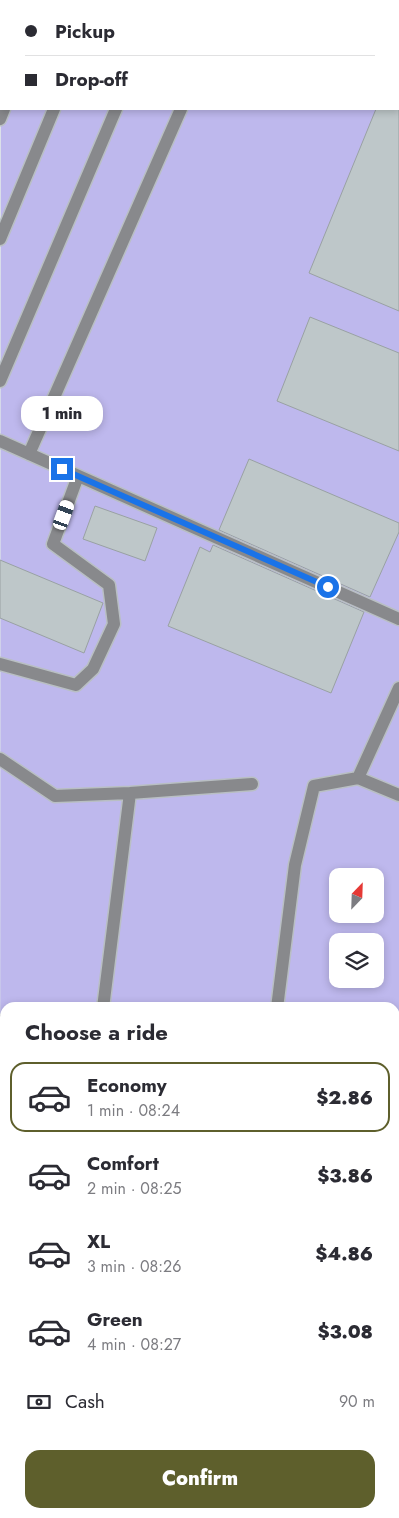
<!DOCTYPE html>
<meta charset="utf-8">
<style>
:root{--surface:#fff;--page:#f2f2f3;--text:#2b2b33;--muted:#7c7c81;--line:#e1e1e2;--accent:#5e5f2c}
body{margin:0;font-family:Jost,sans-serif;background:var(--page);color:var(--text);height:100vh;display:flex;flex-direction:column;font-size:19px;white-space:nowrap}
*{box-sizing:border-box;margin:0}
p{font-size:16px;color:var(--muted)}
.icon{flex:none;width:28px;height:28px;fill:none;stroke:currentColor;stroke-width:2;stroke-linecap:round;stroke-linejoin:round}
.map{position:relative;flex:1;overflow:hidden}
.panel{position:absolute;left:0px;top:1002px;width:400px;height:516px;display:flex;flex-direction:column;background:var(--surface);border-radius:15px 15px 0 0;box-shadow:0 2px 8px #0003}
.panel>*{flex:none}
.hud{position:absolute;left:0px;top:0px;width:400px;height:110px;box-shadow:0 2px 8px #0003;display:grid;align-content:center;height:110px;padding:0 25px;background:var(--surface)}
.needle{width:32px;rotate:23deg}
.controls{position:absolute;left:329px;top:868px;display:grid;gap:10px}
.controls a{display:grid;place-items:center;width:55px;height:55px;border-radius:10px;background:var(--surface);box-shadow:0 2px 8px #0003;font-size:25px}
.end{position:absolute;width:22px;height:22px;margin:-11px;border:6px solid #1a73e8;background:#fff;box-shadow:0 0 0 2px #fff}
.from{border-radius:50%}
.bubble{position:absolute;height:35px;border-radius:15px;background:var(--surface);box-shadow:0 2px 8px #0003;font-size:16px;font-weight:800;line-height:35px;text-align:center}
.car{position:absolute;width:15px;height:30px;margin:-15px -8px;border-radius:6px;box-shadow:0 0 4px 1px #0007;background:linear-gradient(#fff 24%,#345 0 40%,#fff 0 76%,#345 0 86%,#fff 0)}
.hud b{display:flex;align-items:center;gap:18px;height:48px;font-size:19px}
.hud b+b{border-top:1px solid var(--line)}
.hud i{width:12px;height:12px;background:var(--text)}
ul{padding:0;list-style:none}
li{display:flex;align-items:center;gap:15px;height:70px;margin:0 10px 8px;padding:0 15px;border:2px solid transparent;border-radius:15px}
li div{flex:1}
li b{display:block;font-size:19px}
li em{font-style:normal;font-weight:800}
li.on{border-color:var(--accent)}
li>.icon{width:45px;height:45px;stroke-width:1.5}
h2{padding:0 25px;font-size:22px;line-height:60px}
.pay{display:flex;align-items:center;gap:12px;height:55px;padding:0 25px;font-size:19px}
.pay p{margin-inline-start:auto}
.action{display:flex;gap:10px;margin-top:auto;padding:10px 25px}
.action a{flex:1;height:58px;border-radius:15px;background:var(--accent);color:#fff;font-size:20px;font-weight:800;line-height:58px;text-align:center}
.map>svg:first-child{display:block}
.green{fill:#beb8ed;fill-rule:evenodd}
.building{fill:#bec7c9;stroke:#99a1a3}
.lines{fill:none;stroke-linecap:round;stroke-linejoin:round}
.service-casing{stroke:#b9bfc3;stroke-width:15}
.tertiary-casing{stroke:#b9bfc3;stroke-width:15}
.secondary-casing{stroke:#b9bfc3;stroke-width:15}
.service{stroke:#88898c;stroke-width:12}
.tertiary{stroke:#88898c;stroke-width:12}
.secondary{stroke:#5d5f63;stroke-width:12}
.route{stroke:#1a73e8;stroke-width:6}
</style>
<div class="map">
<svg width="399" height="1518" viewBox="0 0 399 1518">
<rect width="100%" height="100%" fill="#dde4e9"/>
<!-- green -->
<path class="green" d="M1,48v61h398v-27v1436h-295l-10,-4h301v-506h-390v412l-5,-5zM338,876h37v38h-37zM338,941h37v38h-37z"/>
<!-- building -->
<path class="building" d="M376,109h23v202l-90,-38z
M310,317l89,36v98l-122,-50z
M249,459l150,64v9l-29,65 -151,-67z
M95,506l62,22 -12,33 -62,-22z
M213,545l151,67 -33,81 -163,-67 32,-79 10,5z
M0,560l103,43 -19,50 -84,-35z"/>
<g class="lines">
<defs>
<path id="service" d="M138,0l3,1
M48,1l1,-1
M99,1v-1
M162,1l1,-1
M0,119l4,-10
M0,239l54,-130
M0,381l116,-272
M0,441l399,178
M29,454l152,-345
M0,664l76,21 17,-16 21,-45 -5,-39 -56,-41 25,-68
M399,688l-41,90 41,17
M0,759l55,37 75,-3 122,-9
M103,1008l27,-215
M277,1008l18,-143 19,-79 44,-8
M0,1021l5,26
M0,1445l5,-6
M395,1463l4,2"/>
<path id="tertiary" d="M260,0l4,1"/>
<path id="secondary" d="M0,1506l5,2
M18,1514l10,4"/>
</defs>
<!-- service casing -->
<use href="#service" class="service-casing"/>
<!-- tertiary casing -->
<use href="#tertiary" class="tertiary-casing"/>
<!-- secondary casing -->
<use href="#secondary" class="secondary-casing"/>
<!-- service -->
<use href="#service" class="service"/>
<!-- tertiary -->
<use href="#tertiary" class="tertiary"/>
<!-- secondary -->
<use href="#secondary" class="secondary"/>
</g>
<g class="lines">
<!-- route -->
<path class="route" d="M62,469l266,118"/>
</g>
</svg>
<div class="controls">
<a><svg class="needle" viewBox="-14 -14 28 28"><path d="M0-13l5 13h-10z" fill="#e53935"/><path d="M0 13l5-13h-10z" fill="#7c7c81"/></svg></a>
<a><svg class="icon" aria-label="layers" viewBox="0 0 24 24"><path d="M12 4l9 5-9 5-9-5zM3 14l9 5 9-5"/></svg></a>
</div>
<i class="end from" style="left:328px;top:587px"></i>
<i class="end" style="left:62px;top:469px"></i>
<div class="bubble" style="left:21px;top:396px;width:82px">1 min</div>
<i class="car" style="left:64px;top:515px;rotate:20deg"></i>
<div class="hud">
<b><i class="from"></i>Pickup</b>
<b><i></i>Drop-off</b>
</div>
<section class="panel">
<h2>Choose a ride</h2>
<ul>
<li class="on"><svg class="icon" aria-label="car" viewBox="0 0 24 24"><path d="M5 17H2v-5l4-1 3-4h7l3 4 3 1v5h-3M9 17h6M6 11h13"/><circle cx="7" cy="17" r="2"/><circle cx="17" cy="17" r="2"/></svg><div><b>Economy</b><p>1 min · 08:24</p></div><em>$2.86</em></li>
<li><svg class="icon" aria-label="car" viewBox="0 0 24 24"><path d="M5 17H2v-5l4-1 3-4h7l3 4 3 1v5h-3M9 17h6M6 11h13"/><circle cx="7" cy="17" r="2"/><circle cx="17" cy="17" r="2"/></svg><div><b>Comfort</b><p>2 min · 08:25</p></div><em>$3.86</em></li>
<li><svg class="icon" aria-label="car" viewBox="0 0 24 24"><path d="M5 17H2v-5l4-1 3-4h7l3 4 3 1v5h-3M9 17h6M6 11h13"/><circle cx="7" cy="17" r="2"/><circle cx="17" cy="17" r="2"/></svg><div><b>XL</b><p>3 min · 08:26</p></div><em>$4.86</em></li>
<li><svg class="icon" aria-label="car" viewBox="0 0 24 24"><path d="M5 17H2v-5l4-1 3-4h7l3 4 3 1v5h-3M9 17h6M6 11h13"/><circle cx="7" cy="17" r="2"/><circle cx="17" cy="17" r="2"/></svg><div><b>Green</b><p>4 min · 08:27</p></div><em>$3.08</em></li>
</ul>
<div class="pay"><svg class="icon" aria-label="cash" viewBox="0 0 24 24"><path d="M3 7h18v10H3z"/><circle cx="12" cy="12" r="2"/></svg>Cash<p>90 m</p></div>
<div class="action"><a>Confirm</a></div>
</section>
</div>
